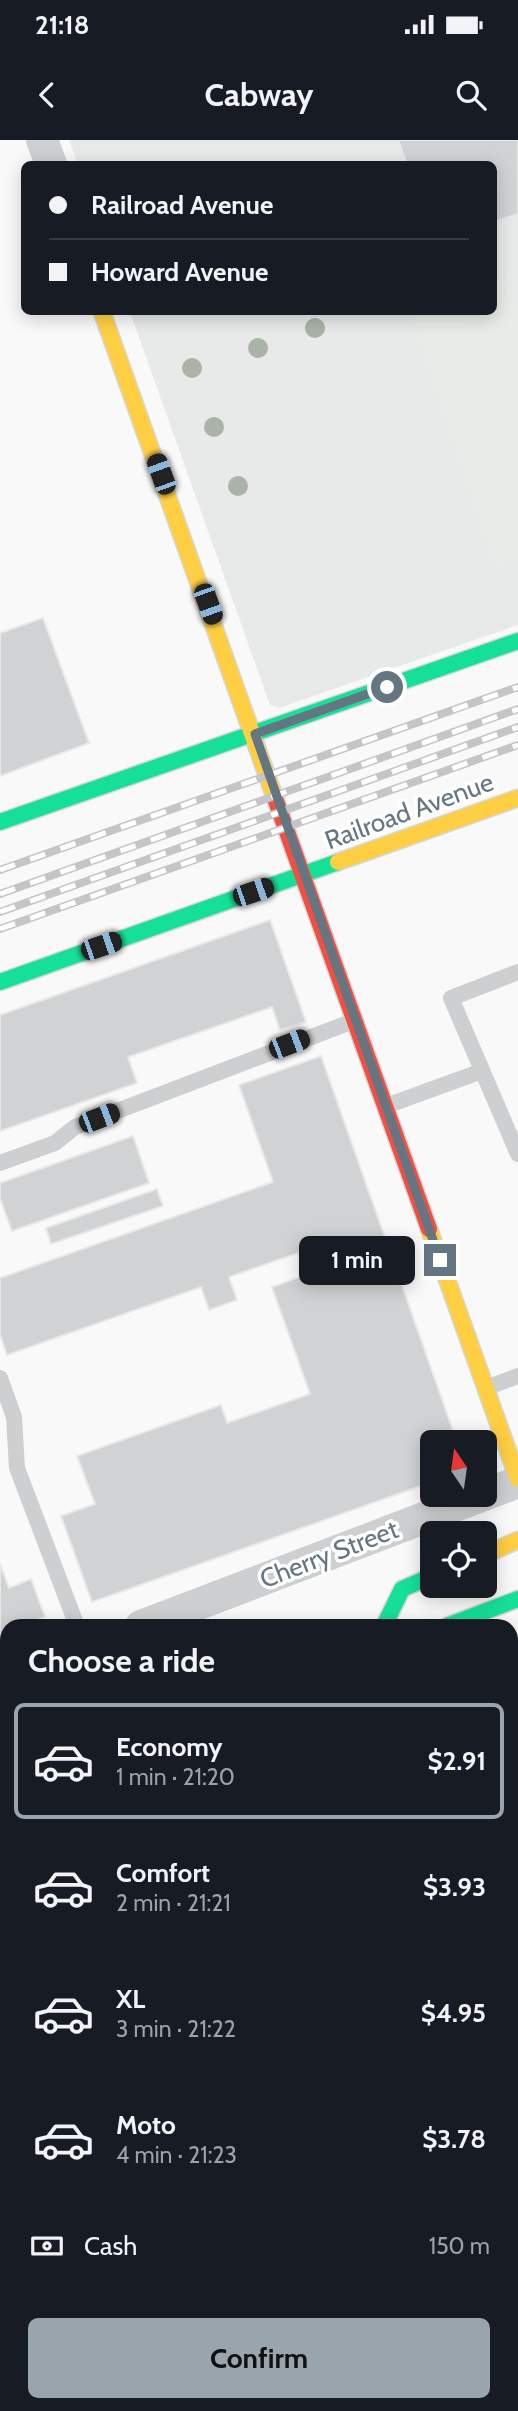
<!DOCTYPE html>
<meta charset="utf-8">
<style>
:root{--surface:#171b24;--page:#20242c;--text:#f1f3f6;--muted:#9ea1a6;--line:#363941;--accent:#99a4ac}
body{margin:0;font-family:Cabin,sans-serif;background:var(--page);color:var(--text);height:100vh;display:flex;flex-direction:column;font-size:26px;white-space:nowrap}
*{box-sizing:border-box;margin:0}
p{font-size:23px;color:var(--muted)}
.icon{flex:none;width:38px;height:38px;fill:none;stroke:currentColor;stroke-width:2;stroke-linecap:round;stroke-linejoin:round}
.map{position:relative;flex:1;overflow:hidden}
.drawer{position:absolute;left:0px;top:1479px;width:518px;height:793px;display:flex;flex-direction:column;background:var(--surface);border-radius:21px 21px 0 0;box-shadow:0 4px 18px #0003}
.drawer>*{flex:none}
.guide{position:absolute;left:21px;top:21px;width:476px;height:154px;border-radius:10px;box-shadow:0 4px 18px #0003;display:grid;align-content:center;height:154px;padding:0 28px;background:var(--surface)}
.needle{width:46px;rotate:347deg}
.fabs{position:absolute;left:420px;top:1290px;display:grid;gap:14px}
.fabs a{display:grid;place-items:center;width:77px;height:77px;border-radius:10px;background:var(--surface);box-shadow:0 4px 18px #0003;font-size:35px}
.end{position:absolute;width:32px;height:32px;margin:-16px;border:9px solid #657683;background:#fff;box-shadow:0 0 0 4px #fff}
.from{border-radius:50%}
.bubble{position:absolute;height:49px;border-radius:10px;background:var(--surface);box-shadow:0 4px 18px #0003;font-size:23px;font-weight:800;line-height:49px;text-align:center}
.car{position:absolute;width:21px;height:42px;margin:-21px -10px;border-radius:9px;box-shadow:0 0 5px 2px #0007;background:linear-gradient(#222 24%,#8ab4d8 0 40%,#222 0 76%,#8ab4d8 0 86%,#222 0)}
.guide b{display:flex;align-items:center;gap:24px;height:66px;font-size:26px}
.guide b+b{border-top:2px solid var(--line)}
.guide i{width:18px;height:18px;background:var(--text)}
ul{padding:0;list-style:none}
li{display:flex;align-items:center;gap:21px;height:116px;margin:0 14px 10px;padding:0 14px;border:4px solid transparent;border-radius:10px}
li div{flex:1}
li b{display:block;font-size:26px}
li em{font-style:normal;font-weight:800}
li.active{border-color:var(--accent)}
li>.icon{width:63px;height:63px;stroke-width:1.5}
h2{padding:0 28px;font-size:32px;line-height:84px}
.pay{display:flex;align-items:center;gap:18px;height:77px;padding:0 28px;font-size:26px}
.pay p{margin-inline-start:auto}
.cta{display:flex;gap:14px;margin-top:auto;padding:14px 28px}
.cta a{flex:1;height:80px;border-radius:10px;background:var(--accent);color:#111;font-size:28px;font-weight:800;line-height:80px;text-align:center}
.status{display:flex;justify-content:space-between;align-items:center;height:49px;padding:0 35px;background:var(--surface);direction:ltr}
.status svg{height:19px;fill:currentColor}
header{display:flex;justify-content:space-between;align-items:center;height:91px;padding:0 28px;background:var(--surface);font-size:32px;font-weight:800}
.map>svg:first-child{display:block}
.built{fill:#e8e9e9}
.green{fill:#e8ebe6}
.building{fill:#d0d2d3;stroke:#e8e8e8;stroke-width:2}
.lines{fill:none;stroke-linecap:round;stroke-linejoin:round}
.fast-casing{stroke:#d5d6d7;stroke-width:19}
.slow-casing{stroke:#d5d6d7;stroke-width:19}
.jam-casing{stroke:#d5d6d7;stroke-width:19}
.lane{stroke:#cecfd0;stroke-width:16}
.street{stroke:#cecfd0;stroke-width:32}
.fast{stroke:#16e098;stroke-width:16}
.slow{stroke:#ffcf43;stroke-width:16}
.jam{stroke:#f24e42;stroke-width:16}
.rail-casing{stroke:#c3c5c6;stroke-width:8}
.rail{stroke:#fff;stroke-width:5;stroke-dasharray:16;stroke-linecap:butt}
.tree{fill:#a9b3a7}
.route{stroke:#657683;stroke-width:9}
.labels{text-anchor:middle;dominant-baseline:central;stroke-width:7;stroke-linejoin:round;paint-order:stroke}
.street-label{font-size:26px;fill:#657683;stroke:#fff}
</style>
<div class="status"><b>21:18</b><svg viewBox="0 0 49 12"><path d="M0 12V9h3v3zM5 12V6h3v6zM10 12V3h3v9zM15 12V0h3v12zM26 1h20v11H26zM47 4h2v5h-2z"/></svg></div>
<header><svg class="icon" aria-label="back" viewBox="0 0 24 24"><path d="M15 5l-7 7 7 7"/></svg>Cabway<svg class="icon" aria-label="search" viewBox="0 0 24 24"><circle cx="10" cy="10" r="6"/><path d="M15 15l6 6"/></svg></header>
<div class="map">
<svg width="518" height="2271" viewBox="0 0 518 2271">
<rect width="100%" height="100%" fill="#f9f9f9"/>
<!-- built -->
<path class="built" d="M69,0h449v485l-239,83 -9,-3 -140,-393h364v-148h-416z"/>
<!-- green -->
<path class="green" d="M508,138l10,30v250l-23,8 -84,-254h83v-29z"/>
<!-- building -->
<path class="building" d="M398,0h120v74l-24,8v-58h-87z
M43,478l46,125 -89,33v-143z
M270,780l36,102 -26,8 -8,-23 -144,50 9,26 -137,48v-116z
M321,916l136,386h-25v40l-340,120 -31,-86 34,-12 -18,-48 144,-51 6,18 83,-29 -38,-107 34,-12 -8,-22 -69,24 8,23 -28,10 -8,-23 -194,68 -7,-21v-56l273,-96 -34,-97z
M133,996l16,47 -137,48 -12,-33v-15z
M157,1049l6,17 -112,38 -5,-16z
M0,1424l9,24 22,-9 14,38 -25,9h-13v4l-7,3z
M511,1939l7,18v197l-7,3z
M150,2264h355l2,7h-354z"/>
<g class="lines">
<defs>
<path id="fast" d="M0,682l518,-181
M0,842l338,-120
M384,1486l18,-37 30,-13
M447,1486l71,-27
M511,1597l7,-3
M0,1781l7,-3"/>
<path id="slow" d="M102,172l174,489
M338,722l180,-64
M429,1089l89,250
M485,1415l33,-15"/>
<path id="jam" d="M276,661l153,428
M511,1643l7,-2
M0,1646l7,-2"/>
</defs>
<!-- fast casing -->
<use href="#fast" class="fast-casing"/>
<!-- slow casing -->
<use href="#slow" class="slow-casing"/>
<!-- jam casing -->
<use href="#jam" class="jam-casing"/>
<!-- lane -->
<path class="lane" d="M518,832l-67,26 67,156
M386,966l96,-35
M0,1023l55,-20 20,-16 281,-107
M0,1238l14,39 3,51 60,158
M486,1248l32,-12
M0,2257l5,14"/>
<!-- street -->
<path class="street" d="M42,0l9,24
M141,1486l377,-144
M0,1539l7,-3
M511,1848l7,-2
M0,2044l7,-3"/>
<!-- fast -->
<use href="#fast" class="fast"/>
<!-- slow -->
<use href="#slow" class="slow"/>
<!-- jam -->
<use href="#jam" class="jam"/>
<defs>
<path id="rail" d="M0,730l518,-183
M0,754l518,-185
M0,772l518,-185
M0,789l518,-184"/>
</defs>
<!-- rail casing -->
<use href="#rail" class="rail-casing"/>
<!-- rail -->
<use href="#rail" class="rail"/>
</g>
<!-- trees -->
<g class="tree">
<circle cx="315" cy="188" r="10"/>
<circle cx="258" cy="208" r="10"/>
<circle cx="192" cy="228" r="10"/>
<circle cx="214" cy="287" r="10"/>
<circle cx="238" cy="346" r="10"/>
</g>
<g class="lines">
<!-- route -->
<path class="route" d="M387,547l-132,47 185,526"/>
</g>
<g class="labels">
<!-- street labels -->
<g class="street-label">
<text transform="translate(409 671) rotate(-20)">Railroad Avenue</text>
<text transform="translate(329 1414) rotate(-21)">Cherry Street</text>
</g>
</g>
</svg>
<div class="fabs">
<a><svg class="needle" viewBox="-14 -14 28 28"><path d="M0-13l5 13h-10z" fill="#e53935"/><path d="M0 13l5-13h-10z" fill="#9ea1a6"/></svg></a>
<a><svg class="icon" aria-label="locate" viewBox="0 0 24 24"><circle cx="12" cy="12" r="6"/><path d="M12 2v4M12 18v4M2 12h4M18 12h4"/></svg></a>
</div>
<i class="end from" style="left:387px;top:547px"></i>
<i class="end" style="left:440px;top:1120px"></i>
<div class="bubble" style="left:299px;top:1096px;width:116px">1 min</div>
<i class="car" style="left:161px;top:334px;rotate:340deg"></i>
<i class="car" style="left:208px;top:464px;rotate:160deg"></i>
<i class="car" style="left:253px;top:752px;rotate:71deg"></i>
<i class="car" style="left:101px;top:806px;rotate:71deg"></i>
<i class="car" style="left:289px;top:904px;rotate:69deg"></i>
<i class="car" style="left:99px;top:978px;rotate:69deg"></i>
<div class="guide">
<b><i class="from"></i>Railroad Avenue</b>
<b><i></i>Howard Avenue</b>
</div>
<section class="drawer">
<h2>Choose a ride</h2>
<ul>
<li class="active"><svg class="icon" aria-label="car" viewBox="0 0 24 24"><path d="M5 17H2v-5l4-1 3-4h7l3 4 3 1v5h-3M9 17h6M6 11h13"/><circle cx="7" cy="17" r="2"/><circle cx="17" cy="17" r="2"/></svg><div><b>Economy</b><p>1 min · 21:20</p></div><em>$2.91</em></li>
<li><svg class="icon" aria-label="car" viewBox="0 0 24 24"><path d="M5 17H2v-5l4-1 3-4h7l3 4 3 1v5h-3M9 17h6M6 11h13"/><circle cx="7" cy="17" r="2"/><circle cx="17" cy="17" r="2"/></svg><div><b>Comfort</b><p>2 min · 21:21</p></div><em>$3.93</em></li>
<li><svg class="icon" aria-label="car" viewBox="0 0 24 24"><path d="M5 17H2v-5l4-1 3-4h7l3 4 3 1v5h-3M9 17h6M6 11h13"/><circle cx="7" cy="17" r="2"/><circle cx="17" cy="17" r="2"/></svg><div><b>XL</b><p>3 min · 21:22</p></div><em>$4.95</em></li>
<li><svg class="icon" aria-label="car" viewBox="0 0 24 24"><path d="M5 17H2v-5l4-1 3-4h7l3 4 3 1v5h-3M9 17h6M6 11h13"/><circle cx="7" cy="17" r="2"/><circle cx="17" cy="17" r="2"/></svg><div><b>Moto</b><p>4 min · 21:23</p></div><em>$3.78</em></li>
</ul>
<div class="pay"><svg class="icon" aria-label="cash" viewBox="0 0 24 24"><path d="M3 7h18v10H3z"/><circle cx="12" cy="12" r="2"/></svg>Cash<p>150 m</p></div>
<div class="cta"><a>Confirm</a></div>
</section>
</div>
